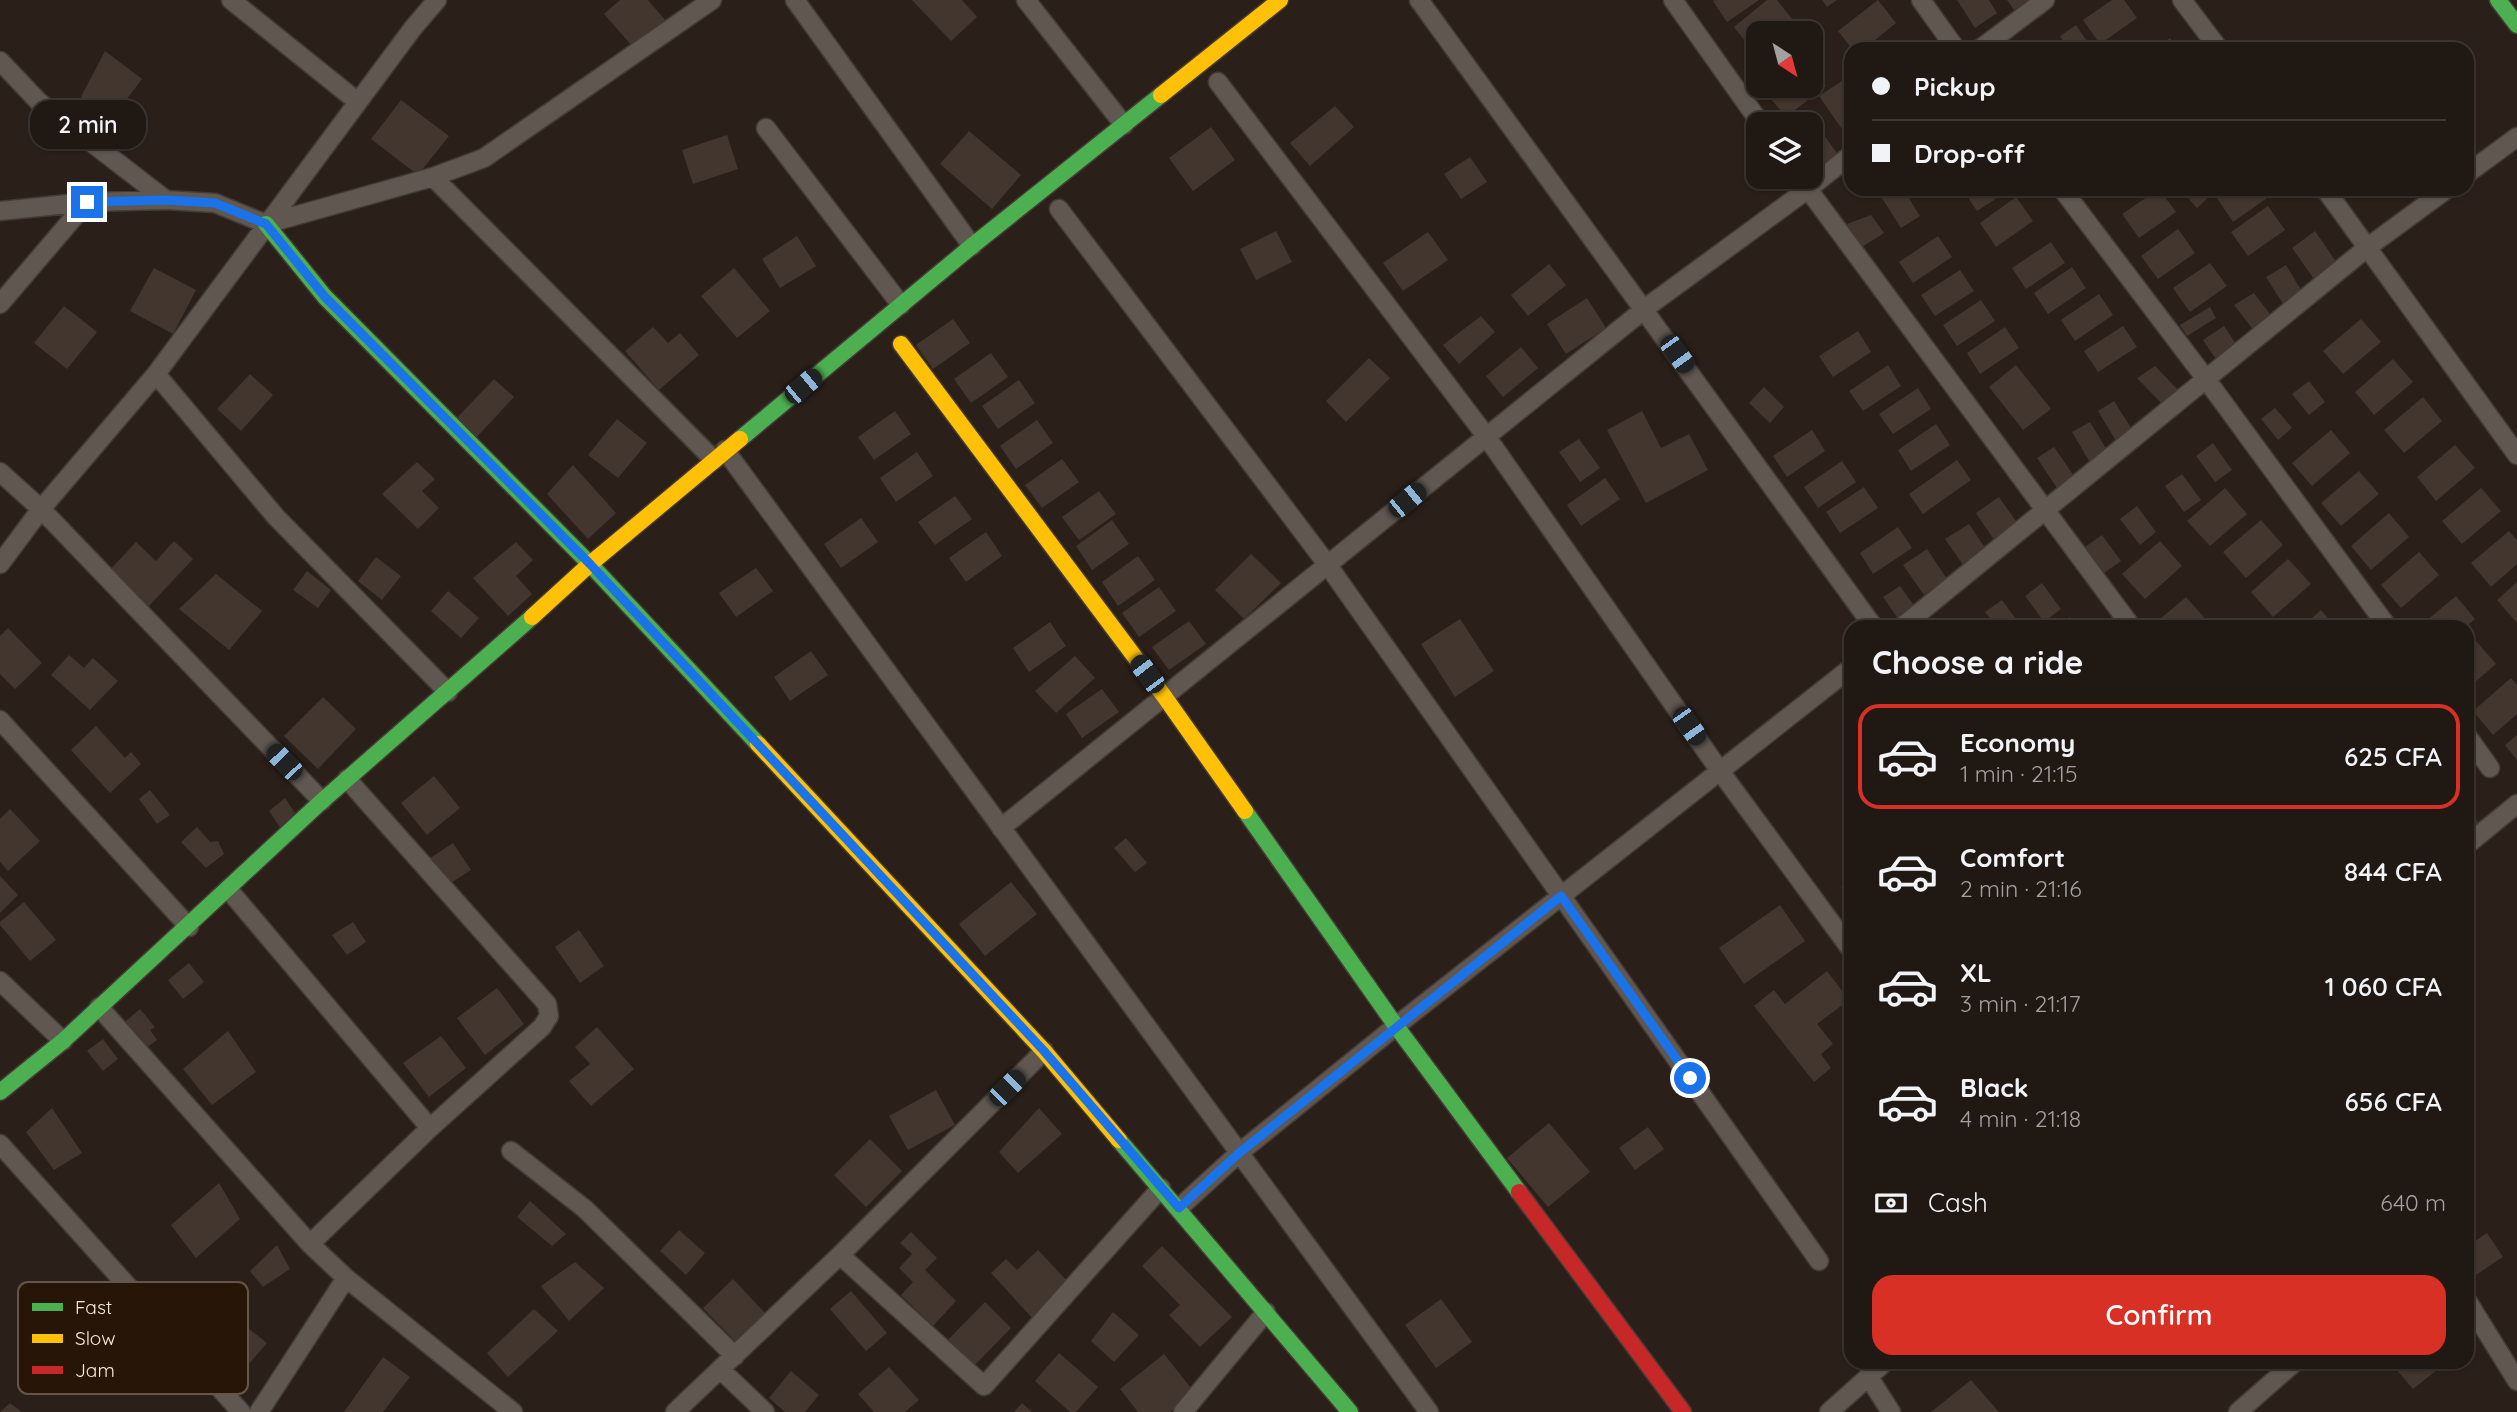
<!DOCTYPE html>
<meta charset="utf-8">
<style>
:root{--surface:#201813;--page:#28211c;--text:#f1f3f6;--muted:#a2a0a0;--line:#3d3733;--accent:#d93025}
body{margin:0;font-family:Quicksand,sans-serif;background:var(--page);color:var(--text);height:100vh;display:flex;flex-direction:column;font-size:26px;white-space:nowrap}
*{box-sizing:border-box;margin:0}
p{font-size:23px;color:var(--muted)}
.icon{flex:none;width:38px;height:38px;fill:none;stroke:currentColor;stroke-width:2;stroke-linecap:round;stroke-linejoin:round}
.map{position:relative;flex:1;overflow:hidden}
.side{position:absolute;left:1844px;top:620px;width:630px;height:749px;display:flex;flex-direction:column;background:var(--surface);border-radius:21px;box-shadow:0 2px 5px #0004,0 0 0 2px var(--line)}
.side>*{flex:none}
.hud{position:absolute;left:1844px;top:42px;width:630px;height:154px;border-radius:21px;box-shadow:0 2px 5px #0004,0 0 0 2px var(--line);display:grid;align-content:center;height:154px;padding:0 28px;background:var(--surface)}
.needle{width:46px;rotate:144deg}
.tools{position:absolute;left:1746px;top:21px;display:grid;gap:14px}
.tools a{display:grid;place-items:center;width:77px;height:77px;border-radius:14px;background:var(--surface);box-shadow:0 2px 5px #0004,0 0 0 2px var(--line);font-size:35px}
.end{position:absolute;width:32px;height:32px;margin:-16px;border:9px solid #1a73e8;background:#fff;box-shadow:0 0 0 4px #fff}
.from{border-radius:50%}
.bubble{position:absolute;height:49px;border-radius:21px;background:var(--surface);box-shadow:0 2px 5px #0004,0 0 0 2px var(--line);font-size:23px;font-weight:600;line-height:49px;text-align:center}
.car{position:absolute;width:21px;height:42px;margin:-21px -10px;border-radius:9px;box-shadow:0 0 5px 2px #0007;background:linear-gradient(#222 24%,#8ab4d8 0 40%,#222 0 76%,#8ab4d8 0 86%,#222 0)}
.hud b{display:flex;align-items:center;gap:24px;height:66px;font-size:26px}
.hud b+b{border-top:2px solid var(--line)}
.hud i{width:18px;height:18px;background:var(--text)}
ul{padding:0;list-style:none}
li{display:flex;align-items:center;gap:21px;height:105px;margin:0 14px 10px;padding:0 14px;border:4px solid transparent;border-radius:21px}
li div{flex:1}
li b{display:block;font-size:26px}
li em{font-style:normal;font-weight:600}
li.on{border-color:var(--accent)}
li>.icon{width:63px;height:63px;stroke-width:1.5}
h2{padding:0 28px;font-size:32px;line-height:84px}
.pay{display:flex;align-items:center;gap:18px;height:77px;padding:0 28px;font-size:26px}
.pay p{margin-inline-start:auto}
.primary-button{display:flex;gap:14px;margin-top:auto;padding:14px 28px}
.primary-button a{flex:1;height:80px;border-radius:21px;background:var(--accent);color:#fff;font-size:28px;font-weight:600;line-height:80px;text-align:center}
.map>svg:first-child{display:block}
.building{fill:#43362f}
.lines{fill:none;stroke-linecap:round;stroke-linejoin:round}
.street-casing{stroke:#443b36;stroke-width:21}
.fast-casing{stroke:#443b36;stroke-width:19}
.slow-casing{stroke:#443b36;stroke-width:19}
.jam-casing{stroke:#443b36;stroke-width:19}
.street{stroke:#605750;stroke-width:18}
.fast{stroke:#4caf50;stroke-width:16}
.slow{stroke:#ffc107;stroke-width:16}
.jam{stroke:#c62828;stroke-width:16}
.route{stroke:#1a73e8;stroke-width:9}
.key{fill:#271508;stroke:#665549;stroke-width:2}
.key-label{font-size:19px;fill:#f8ebe2}
</style>
<div class="map">
<svg width="2517" height="1412" viewBox="0 0 2517 1412">
<rect width="100%" height="100%" fill="#2b2019"/>
<!-- building -->
<path class="building" d="M620,0h28l17,20 -32,27 -29,-33z
M912,0h50l15,17 -26,24z
M1715,0h44l-32,22 -14,-21z
M1767,0h10l15,19 -18,14h-15v12l-7,5 -18,-23z
M1822,0h15l-10,7z
M1878,0l18,23 -32,26h-12l-14,-18z
M1957,0h32l8,13 -22,15z
M2007,0h22l-15,10z
M2112,0h12l13,18 -37,26 -17,-24z
M2076,25l6,9 11,15h-24l-9,-13z
M2170,38l8,11h-24z
M105,51l37,28 -31,41 -30,-23z
M1759,58v21l-10,-13z
M1811,68l15,18 -40,31 -19,-23 11,-8h33z
M1842,81l10,15v26l-10,7 -23,-33z
M401,100l48,36 -31,39 -47,-36z
M1335,106l19,21 -44,39 -20,-23z
M1211,127l24,33 -42,31 -24,-33z
M969,131l52,44 -29,34 -52,-45z
M727,135l11,34 -45,15 -11,-34z
M1824,135l15,21 -17,13 -11,-15v-9z
M1470,157l17,25 -26,17 -17,-25z
M1890,189h13l17,27 -19,12 -21,-33z
M1965,189h46l-34,22 -14,-21z
M2159,189l17,23 -37,26 -17,-24z
M2180,189h24l6,7 -13,12z
M2230,189h35l5,7 -37,26 -16,-24z
M2016,197l17,24 -37,26 -16,-24z
M2268,206l17,24 -37,26 -17,-24z
M1871,215l13,18 -22,14 -15,-23z
M2178,229l17,24 -37,26 -17,-23z
M1276,231l16,31 -36,18 -16,-31z
M2315,231l22,32 -23,16 -22,-31z
M1428,232l20,28 -45,31 -20,-28z
M797,236l19,30 -36,22 -18,-29z
M1938,236l14,21 -39,26 -14,-21z
M2051,242l14,21 -39,26 -14,-21z
M2210,263l17,23 -37,26 -17,-24z
M1549,264l17,21 -38,31 -17,-21z
M2286,265l18,30 -19,12 -19,-30z
M2072,267l14,21 -38,26 -14,-21z
M154,268l42,22 -23,44 -43,-23z
M734,268l36,43 -33,27 -36,-42z
M1960,270l14,21 -39,25 -14,-21z
M2254,293l19,25 -18,14 -21,-27z
M2099,294l14,21 -38,26 -14,-21z
M1587,298l19,30 -40,26 -19,-30z
M1981,300l14,21 -38,25 -14,-21z
M64,306l33,26 -30,37 -33,-26z
M2210,307l6,11 -29,18 -7,-11z
M1481,316l14,16 -36,32 -16,-19z
M953,319l17,24 -37,26 -17,-24z
M2361,319l20,23 -38,32 -20,-23z
M2123,326l14,21 -39,25 -14,-21z
M2224,326l16,24 -21,14 -16,-24z
M653,327l15,16 12,-10 19,22 -40,35 -34,-39z
M2005,327l14,21 -39,26 -13,-21z
M1858,331l13,21 -38,25 -14,-21z
M1521,347l17,21 -35,29 -17,-21z
M991,353l17,24 -37,26 -17,-24z
M1369,358l21,20 -44,44 -20,-21z
M2393,359l20,23 -39,33 -19,-23z
M1888,365l13,21 -38,25 -14,-20z
M2016,365l35,44 -28,21 -34,-43z
M2155,366l25,26 -15,15 -28,-29z
M250,374l23,21 -32,36 -24,-22z
M494,379l20,18 -39,42 -20,-19z
M1019,380l16,23 -37,26 -16,-23z
M2309,381l16,21 -16,13 -17,-21z
M1764,387l20,20 -14,16 -21,-20z
M1918,388l13,21 -38,25 -14,-20z
M2423,397l19,24 -38,32 -20,-23z
M2114,401l19,30 -17,10 -18,-30z
M2275,408l17,20 -14,12 -17,-21z
M895,411l16,23 -37,26 -16,-23z
M1642,411l19,37 28,-14 19,36 -62,33 -39,-73z
M617,419l30,24 -29,35 -30,-23z
M1037,420l16,23 -37,26 -16,-23z
M2090,422l20,33 -18,11 -20,-34z
M1936,424l14,21 -39,26 -13,-21z
M1812,430l13,21 -38,26 -14,-21z
M2331,430l19,23 -38,33 -20,-23z
M1579,439l21,29 -20,14 -21,-30z
M2213,443l19,27 -17,12 -19,-26z
M2455,445l20,23 -39,33 -19,-24z
M2054,447l24,35 -17,12 -24,-36z
M917,452l16,24 -37,26 -16,-24z
M1062,459l17,23 -37,26 -17,-23z
M1957,460l14,20 -48,34 -14,-20z
M1842,461l14,21 -38,26 -14,-21z
M417,462l18,17 -13,12 17,17 -21,21 -36,-35z
M573,465l43,48 -28,26 -41,-45z
M2359,471l20,23 -38,32 -20,-23z
M2182,474l19,26 -17,12 -19,-26z
M1605,478l15,21 -39,27 -14,-21z
M1864,487l14,21 -38,25 -14,-21z
M2225,488l22,26 -37,32 -23,-25z
M2481,488l20,23 -39,33 -20,-23z
M1099,491l17,23 -37,26 -17,-23z
M955,496l17,23 -37,26 -17,-23z
M1999,497l21,30 -24,16 -20,-30z
M2137,506l19,26 -16,13 -20,-26z
M2389,513l20,24 -38,33 -20,-24z
M861,518l17,24 -37,26 -17,-24z
M1112,520l17,24 -37,26 -16,-24z
M2261,520l22,25 -37,33 -23,-26z
M1969,524l20,30 -23,15 -21,-30z
M1898,527l14,21 -39,26 -13,-21z
M2509,531l8,9v24l-26,23 -20,-24z
M986,532l16,24 -36,26 -17,-24z
M2102,535l19,26 -17,12 -19,-26z
M174,541l19,18 -45,48 -39,-36 27,-29 20,19z
M2160,541l22,25 -37,33 -23,-25z
M516,542l17,18 -17,16 16,18 -24,22 -35,-38z
M1927,549l20,30 -23,16 -21,-30z
M2419,552l20,23 -38,33 -20,-23z
M1251,554l30,29 -37,36 -29,-29z
M1138,556l17,24 -37,26 -16,-24z
M376,557l25,19 -19,24 -24,-19z
M2288,559l23,25 -38,33 -22,-25z
M756,568l17,23 -37,26 -17,-24z
M307,571l24,19 -13,18 -25,-18z
M216,574l46,37 -33,39 -50,-41z
M2517,582v41l-20,-23z
M2042,583l19,26 -17,13 -19,-26z
M1900,586l16,22 -17,12 -16,-23z
M1159,587l17,24 -37,26 -17,-24z
M448,591l31,27 -18,20 -30,-27z
M2456,596l19,23 -8,7h-47z
M2186,597l22,25 -5,4h-51z
M2002,600l19,26h-25l-11,-14z
M2321,610l14,16h-32z
M2070,617l7,9h-22z
M1460,619l34,52 -39,26 -34,-53z
M1189,621l17,23 -37,26 -17,-23z
M1050,622l16,24 -37,26 -16,-24z
M8,628l34,35 -27,26 -15,-15v-38z
M2476,641l20,23 -28,24v-40z
M811,651l17,24 -38,26 -16,-24z
M69,655l15,13 9,-10 25,23 -28,29 -39,-35z
M1075,656l20,22 -39,35 -21,-22z
M2511,678l6,7v29l-24,21 -20,-24z
M1102,689l17,23 -37,26 -16,-24z
M323,697l33,32 -38,40 -34,-33z
M96,726l29,32 6,-6 10,12 -31,29 -39,-43z
M2517,735v25l-12,-15z
M434,776l26,32 -33,27 -26,-32z
M150,790l20,25 -13,9 -18,-25z
M285,798l10,15 -15,14 -11,-16z
M10,809l30,32 -32,30 -8,-9v-43z
M2468,810l10,12 -10,9z
M197,827l13,15 8,-1 6,13 -18,14 -25,-26z
M1126,838l21,25 -12,9 -21,-24z
M453,843l18,27 -25,16 -17,-27z
M0,876l18,19 -18,18z
M1852,879v21l-11,-13z
M1011,882l26,32 -52,42 -26,-32z
M24,902l32,38 -26,21 -30,-36v-3z
M1780,905l25,36 -61,43 -25,-36z
M353,922l13,20 -19,13 -15,-20z
M579,930l25,36 -24,17 -25,-36z
M189,963l15,19 -21,17 -15,-19z
M1827,971l22,29 -32,24 16,20 -12,10 10,14 -17,14 -60,-76 20,-16 11,14z
M497,988l27,36 -39,31 -28,-37z
M140,1009l15,18 -5,3 7,10 -12,9 -20,-27z
M597,1027l37,42 -43,37 -22,-25 21,-17 -15,-17z
M228,1031l28,41 -44,33 -29,-36z
M441,1036l25,32 -37,29 -26,-34z
M103,1039l15,20 -15,12 -16,-20z
M936,1090l19,35 -47,25 -19,-34z
M52,1108l30,45 -28,17 -28,-38z
M1039,1108l23,26 -44,39 -19,-21z
M1549,1123l41,49 -42,35 -41,-49z
M1648,1127l16,22 -29,21 -16,-22z
M870,1139l32,32 -36,36 -32,-32z
M219,1183l21,36 -44,39 -25,-33z
M530,1201l36,33 -14,12 -35,-29z
M679,1230l26,23 -19,22 -26,-24z
M911,1232l26,26 -12,12 31,31 -23,25 -32,-31 12,-13 -14,-14 13,-14 -12,-11z
M2487,1233l16,24 -30,20 -5,-8v-23z
M277,1245l13,24 -27,18 -13,-16z
M1162,1246l70,71 -32,30 -31,-32 11,-10 -38,-39z
M1038,1250l32,34 -37,35 -42,-46 15,-14 11,11z
M575,1262l29,26 -35,33 -28,-35z
M733,1279l32,34 -30,28 -32,-33z
M851,1291l36,42 -21,18 -36,-42z
M1441,1299l31,43 -36,26 -31,-43z
M985,1302l26,26 -41,42 -26,-26z
M534,1309l24,22 -50,46 -21,-24z
M1113,1312l26,23 -25,27 -23,-21z
M244,1325l23,18 -39,45 -21,-18z
M1059,1353l39,34 -22,25h-6l-35,-31z
M1164,1354l31,39 -25,19h-32l-18,-23z
M383,1357l27,20 -27,35h-39z
M2390,1362h57l-34,27z
M889,1367l30,33 -14,12h-31l-16,-18z
M791,1371l28,24 -14,17h-20l-16,-14z
M1971,1380l28,32h-68z
M10,1403l12,9h-22z
M1022,1403l10,9h-18z"/>
<g class="lines">
<defs>
<path id="street" d="M231,0l127,102
M795,0l177,246
M1026,0l98,125
M1419,0l454,626
M1673,0l88,124
M1921,0l35,49
M2182,0l37,49
M1980,49l65,-49
M0,61l39,41 127,98
M1218,82l268,354 234,335 132,180
M766,128l135,177
M2468,173l49,-36
M433,177l281,283
M1799,177l332,449
M2062,189l144,190 181,247
M2325,189l192,266
M1059,209l268,355 492,697
M0,211l87,-9 79,-2 49,3 51,21 167,-47 51,-19 228,-158
M0,304l87,-102
M156,374l120,143 172,175
M725,450l704,962
M0,472l41,37 281,292
M0,564l41,-55 115,-135 257,-346 24,-28
M1903,626l465,-379 79,-58
M0,720l189,207
M2468,737l22,31
M347,779l200,225 2,12 -7,11 -112,101 -120,116 36,34 167,134
M1001,828l650,-524 157,-115 44,-35
M2468,844l49,-40
M228,889l202,239
M0,981l63,60
M99,1007l211,237
M0,1144l241,268
M511,1151l74,58 150,147
M1179,1208l60,-55 157,-127 456,-359
M840,1255l144,131 177,-198
M2468,1302l49,79
M721,1370l44,42
M1868,1376l23,36
M259,1412l87,-134
M675,1412l165,-157 204,-204
M1183,1412l83,-100
M1829,1412l56,-50
M2238,1412l57,-50"/>
<path id="fast" d="M2498,0l19,25
M266,224l59,73 265,267 168,180
M740,439l232,-193 189,-151
M1245,811l151,215 123,166
M0,1092l63,-51 259,-240 210,-184
M1119,1140l231,272"/>
<path id="slow" d="M1161,95l119,-95
M901,344l263,352 81,115
M532,617l58,-53 150,-125
M758,744l286,307 75,89"/>
<path id="jam" d="M1519,1192l164,220"/>
</defs>
<!-- street casing -->
<use href="#street" class="street-casing"/>
<!-- fast casing -->
<use href="#fast" class="fast-casing"/>
<!-- slow casing -->
<use href="#slow" class="slow-casing"/>
<!-- jam casing -->
<use href="#jam" class="jam-casing"/>
<!-- street -->
<use href="#street" class="street"/>
<!-- fast -->
<use href="#fast" class="fast"/>
<!-- slow -->
<use href="#slow" class="slow"/>
<!-- jam -->
<use href="#jam" class="jam"/>
</g>
<g class="lines">
<!-- route -->
<path class="route" d="M87,202l79,-2 49,3 51,21 59,73 265,267 454,487 135,157 60,-55 322,-257 129,182"/>
</g>
<!-- legend -->
<rect x="18" y="1282" width="230" height="112" rx="10" class="key"/>
<rect x="32" y="1303" width="31" height="8" fill="#4caf50"/>
<rect x="32" y="1334" width="31" height="9" fill="#ffc107"/>
<rect x="32" y="1366" width="31" height="8" fill="#c62828"/>
<g class="key-label">
<text x="75" y="1314">Fast</text>
<text x="75" y="1345">Slow</text>
<text x="75" y="1377">Jam</text>
</g>
</svg>
<div class="tools">
<a><svg class="needle" viewBox="-14 -14 28 28"><path d="M0-13l5 13h-10z" fill="#e53935"/><path d="M0 13l5-13h-10z" fill="#a2a0a0"/></svg></a>
<a><svg class="icon" aria-label="layers" viewBox="0 0 24 24"><path d="M12 4l9 5-9 5-9-5zM3 14l9 5 9-5"/></svg></a>
</div>
<i class="end from" style="left:1690px;top:1078px"></i>
<i class="end" style="left:87px;top:202px"></i>
<div class="bubble" style="left:30px;top:100px;width:116px">2 min</div>
<i class="car" style="left:1677px;top:354px;rotate:144deg"></i>
<i class="car" style="left:803px;top:386px;rotate:50deg"></i>
<i class="car" style="left:1407px;top:500px;rotate:51deg"></i>
<i class="car" style="left:1147px;top:674px;rotate:323deg"></i>
<i class="car" style="left:1689px;top:726px;rotate:145deg"></i>
<i class="car" style="left:284px;top:762px;rotate:316deg"></i>
<i class="car" style="left:1007px;top:1088px;rotate:45deg"></i>
<div class="hud">
<b><i class="from"></i>Pickup</b>
<b><i></i>Drop-off</b>
</div>
<section class="side">
<h2>Choose a ride</h2>
<ul>
<li class="on"><svg class="icon" aria-label="car" viewBox="0 0 24 24"><path d="M5 17H2v-5l4-1 3-4h7l3 4 3 1v5h-3M9 17h6M6 11h13"/><circle cx="7" cy="17" r="2"/><circle cx="17" cy="17" r="2"/></svg><div><b>Economy</b><p>1 min · 21:15</p></div><em>625 CFA</em></li>
<li><svg class="icon" aria-label="car" viewBox="0 0 24 24"><path d="M5 17H2v-5l4-1 3-4h7l3 4 3 1v5h-3M9 17h6M6 11h13"/><circle cx="7" cy="17" r="2"/><circle cx="17" cy="17" r="2"/></svg><div><b>Comfort</b><p>2 min · 21:16</p></div><em>844 CFA</em></li>
<li><svg class="icon" aria-label="car" viewBox="0 0 24 24"><path d="M5 17H2v-5l4-1 3-4h7l3 4 3 1v5h-3M9 17h6M6 11h13"/><circle cx="7" cy="17" r="2"/><circle cx="17" cy="17" r="2"/></svg><div><b>XL</b><p>3 min · 21:17</p></div><em>1 060 CFA</em></li>
<li><svg class="icon" aria-label="car" viewBox="0 0 24 24"><path d="M5 17H2v-5l4-1 3-4h7l3 4 3 1v5h-3M9 17h6M6 11h13"/><circle cx="7" cy="17" r="2"/><circle cx="17" cy="17" r="2"/></svg><div><b>Black</b><p>4 min · 21:18</p></div><em>656 CFA</em></li>
</ul>
<div class="pay"><svg class="icon" aria-label="cash" viewBox="0 0 24 24"><path d="M3 7h18v10H3z"/><circle cx="12" cy="12" r="2"/></svg>Cash<p>640 m</p></div>
<div class="primary-button"><a>Confirm</a></div>
</section>
</div>
